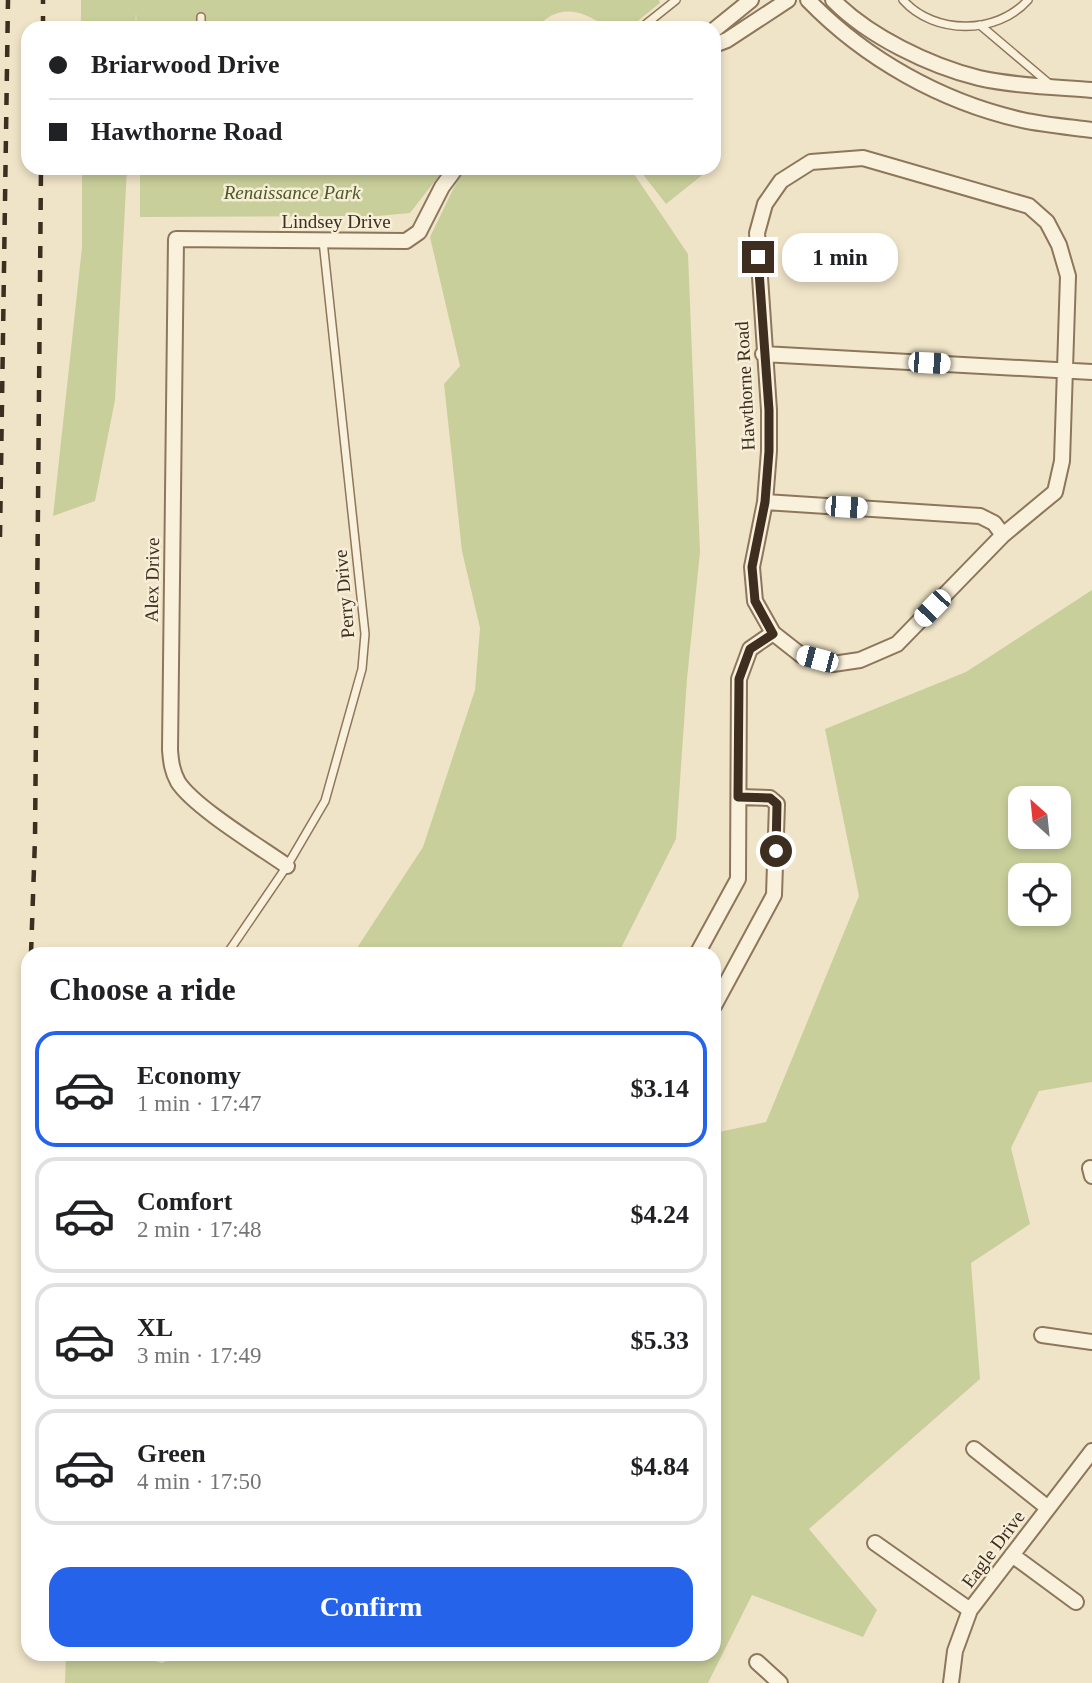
<!DOCTYPE html>
<meta charset="utf-8">
<style>
:root{--surface:#fff;--page:#f6f6f6;--text:#202124;--muted:#757577;--line:#e0e0e0;--accent:#2563eb}
body{margin:0;font-family:"Times New Roman",serif;background:var(--page);color:var(--text);height:100vh;display:flex;flex-direction:column;font-size:26px;white-space:nowrap}
*{box-sizing:border-box;margin:0}
p{font-size:23px;color:var(--muted)}
.icon{flex:none;width:38px;height:38px;fill:none;stroke:currentColor;stroke-width:2;stroke-linecap:round;stroke-linejoin:round}
.map{position:relative;flex:1;overflow:hidden}
.side{position:absolute;left:21px;top:947px;width:700px;height:714px;display:flex;flex-direction:column;background:var(--surface);border-radius:21px;box-shadow:0 4px 10px #0003}
.side>*{flex:none}
.hud{position:absolute;left:21px;top:21px;width:700px;height:154px;border-radius:21px;box-shadow:0 4px 10px #0003;display:grid;align-content:center;height:154px;padding:0 28px;background:var(--surface)}
.needle{width:46px;rotate:333deg}
.tools{position:absolute;left:1008px;top:786px;display:grid;gap:14px}
.tools a{display:grid;place-items:center;width:63px;height:63px;border-radius:14px;background:var(--surface);box-shadow:0 4px 10px #0003;font-size:35px}
.end{position:absolute;width:32px;height:32px;margin:-16px;border:9px solid #3d2e20;background:#fff;box-shadow:0 0 0 4px #fff}
.from{border-radius:50%}
.bubble{position:absolute;height:49px;border-radius:21px;background:var(--surface);box-shadow:0 4px 10px #0003;font-size:23px;font-weight:800;line-height:49px;text-align:center}
.car{position:absolute;width:21px;height:42px;margin:-21px -10px;border-radius:9px;box-shadow:0 0 5px 2px #0007;background:linear-gradient(#fff 24%,#345 0 40%,#fff 0 76%,#345 0 86%,#fff 0)}
.hud b{display:flex;align-items:center;gap:24px;height:66px;font-size:26px}
.hud b+b{border-top:2px solid var(--line)}
.hud i{width:18px;height:18px;background:var(--text)}
ul{padding:0;list-style:none}
li{display:flex;align-items:center;gap:21px;height:116px;margin:0 14px 10px;padding:0 14px;border:4px solid var(--line);border-radius:21px}
li div{flex:1}
li b{display:block;font-size:26px}
li em{font-style:normal;font-weight:800}
li.on{border-color:var(--accent)}
li>.icon{width:63px;height:63px;stroke-width:1.5}
h2{padding:0 28px;font-size:32px;line-height:84px}
.button{display:flex;gap:14px;margin-top:auto;padding:14px 28px}
.button a{flex:1;height:80px;border-radius:21px;background:var(--accent);color:#fff;font-size:28px;font-weight:800;line-height:80px;text-align:center}
.map>svg:first-child{display:block}
.green{fill:#c9cf9b;fill-rule:evenodd}
.lines{fill:none;stroke-linecap:round;stroke-linejoin:round}
.lane-casing{stroke:#8d765c;stroke-width:10}
.street-casing{stroke:#8d765c;stroke-width:18}
.lane{stroke:#faf1dc;stroke-width:7}
.street{stroke:#faf1dc;stroke-width:14}
.rail{stroke:#3d2e20;stroke-width:4.5;stroke-dasharray:12 12;stroke-linecap:butt}
.route{stroke:#3d2e20;stroke-width:9}
.labels{text-anchor:middle;dominant-baseline:central;stroke-width:5;stroke-linejoin:round;paint-order:stroke}
.park-label{font-size:19px;font-style:italic;fill:#4d5a26;stroke:#f7eed8}
.street-label{font-size:19px;fill:#3d2e20;stroke:#f7eed8}
</style>
<div class="map">
<svg width="1092" height="1683" viewBox="0 0 1092 1683">
<rect width="100%" height="100%" fill="#f0e4c8"/>
<!-- green -->
<path class="green" d="M81,0h578l1,3 -31,25h-26l2,-2c-25,-17 -47,-22 -69,2h-399l-1,-15 -1,15h-54z
M82,168h45l-12,232 -20,101 -42,15 29,-269z
M140,168h305l-35,45 -32,3 -238,1z
M471,168h159l58,86 12,298 -13,127 -11,160 -58,115h-265l70,-107 52,-157 5,-62 -18,-77 -18,-167 16,-18 -30,-129 28,-58z
M638,168h73l-45,36z
M1092,590v492l-53,9 -28,57 19,76 -59,39 9,116 -171,150 68,81 -14,27 -111,-42 -44,88h-643l1,-29h65l31,9 21,-9h531v-521l52,-11 93,-226 -34,-167 141,-57zM1020,798h39v38h-39zM1020,875h39v39h-39z"/>
<g class="lines">
<defs>
<path id="lane" d="M903,0c31,35 94,35 125,0
M980,25l72,61
M201,28v-11
M641,28l35,-28
M227,954l60,-88 38,-65 37,-132 3,-35 -42,-393"/>
<path id="street" d="M808,0c57,59 134,102 214,120 23,5 47,7 70,10
M833,0c35,36 97,66 146,78 36,8 76,9 113,12
M714,30l37,-30
M714,45l13,-5 61,-40
M863,158l166,48 18,16 12,23 9,31 -6,185 -7,31 -52,43 -106,109 -37,16 -27,4 -32,-9 -28,-22 -18,-32 -3,-34 13,-65 4,-51v-41l-12,-177 8,-29 16,-23 30,-19z
M763,354l329,18
M765,502l215,14 14,7 9,12
M287,866c-27,-19 -93,-59 -109,-84 -6,-11 -7,-20 -8,-32l6,-511 230,2 13,-9 23,-45 14,-19
M697,954l41,-75 1,-200 11,-30 23,-16
M714,1006l60,-111 3,-91 -7,-6 -31,-1
M1090,1168l2,8
M1042,1335l50,7
M974,1449l74,59
M875,1543l95,67
M1012,1555l64,47
M757,1662l23,21
M951,1683l4,-32 15,-41 122,-159"/>
</defs>
<!-- lane casing -->
<use href="#lane" class="lane-casing"/>
<!-- street casing -->
<use href="#street" class="street-casing"/>
<!-- lane -->
<use href="#lane" class="lane"/>
<!-- street -->
<use href="#street" class="street"/>
<!-- rail -->
<path class="rail" d="M43,28v-28
M0,537l8,-537
M31,954l4,-115 6,-671"/>
</g>
<g class="lines">
<!-- route -->
<path class="route" d="M758,257l11,153v41l-4,51 -13,65 3,34 18,33 -23,15 -11,30 -1,118 32,1 7,6 -1,47"/>
</g>
<g class="labels">
<!-- park labels -->
<g class="park-label">
<text x="292" y="192">Renaissance Park</text>
</g>
<!-- street labels -->
<g class="street-label">
<text x="336" y="221">Lindsey Drive</text>
<text transform="translate(745 386) rotate(-93)">Hawthorne Road</text>
<text transform="translate(152 580) rotate(-89)">Alex Drive</text>
<text transform="translate(344 594) rotate(-95)">Perry Drive</text>
<text transform="translate(993 1549) rotate(-53)">Eagle Drive</text>
</g>
</g>
</svg>
<div class="tools">
<a><svg class="needle" viewBox="-14 -14 28 28"><path d="M0-13l5 13h-10z" fill="#e53935"/><path d="M0 13l5-13h-10z" fill="#757577"/></svg></a>
<a><svg class="icon" aria-label="locate" viewBox="0 0 24 24"><circle cx="12" cy="12" r="6"/><path d="M12 2v4M12 18v4M2 12h4M18 12h4"/></svg></a>
</div>
<i class="end from" style="left:776px;top:851px"></i>
<i class="end" style="left:758px;top:257px"></i>
<div class="bubble" style="left:782px;top:233px;width:116px">1 min</div>
<i class="car" style="left:929px;top:363px;rotate:93deg"></i>
<i class="car" style="left:846px;top:507px;rotate:94deg"></i>
<i class="car" style="left:932px;top:608px;rotate:224deg"></i>
<i class="car" style="left:817px;top:659px;rotate:285deg"></i>
<div class="hud">
<b><i class="from"></i>Briarwood Drive</b>
<b><i></i>Hawthorne Road</b>
</div>
<section class="side">
<h2>Choose a ride</h2>
<ul>
<li class="on"><svg class="icon" aria-label="car" viewBox="0 0 24 24"><path d="M5 17H2v-5l4-1 3-4h7l3 4 3 1v5h-3M9 17h6M6 11h13"/><circle cx="7" cy="17" r="2"/><circle cx="17" cy="17" r="2"/></svg><div><b>Economy</b><p>1 min · 17:47</p></div><em>$3.14</em></li>
<li><svg class="icon" aria-label="car" viewBox="0 0 24 24"><path d="M5 17H2v-5l4-1 3-4h7l3 4 3 1v5h-3M9 17h6M6 11h13"/><circle cx="7" cy="17" r="2"/><circle cx="17" cy="17" r="2"/></svg><div><b>Comfort</b><p>2 min · 17:48</p></div><em>$4.24</em></li>
<li><svg class="icon" aria-label="car" viewBox="0 0 24 24"><path d="M5 17H2v-5l4-1 3-4h7l3 4 3 1v5h-3M9 17h6M6 11h13"/><circle cx="7" cy="17" r="2"/><circle cx="17" cy="17" r="2"/></svg><div><b>XL</b><p>3 min · 17:49</p></div><em>$5.33</em></li>
<li><svg class="icon" aria-label="car" viewBox="0 0 24 24"><path d="M5 17H2v-5l4-1 3-4h7l3 4 3 1v5h-3M9 17h6M6 11h13"/><circle cx="7" cy="17" r="2"/><circle cx="17" cy="17" r="2"/></svg><div><b>Green</b><p>4 min · 17:50</p></div><em>$4.84</em></li>
</ul>
<div class="button"><a>Confirm</a></div>
</section>
</div>
